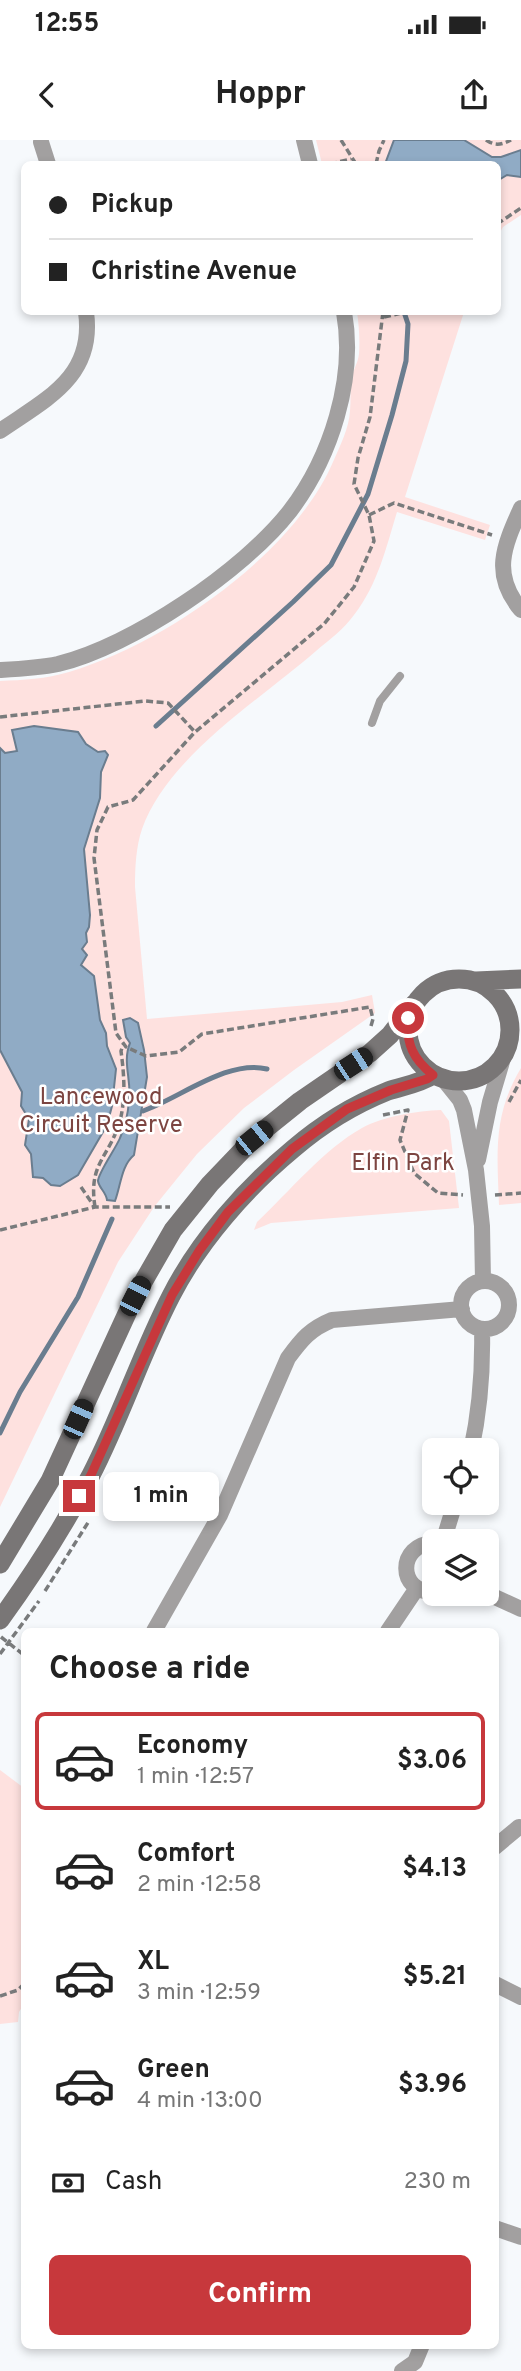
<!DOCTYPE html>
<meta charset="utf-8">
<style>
:root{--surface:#fff;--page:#f6f6f6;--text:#222;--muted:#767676;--line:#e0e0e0;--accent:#c7383c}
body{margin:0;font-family:Overpass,sans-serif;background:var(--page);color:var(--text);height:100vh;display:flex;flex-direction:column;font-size:26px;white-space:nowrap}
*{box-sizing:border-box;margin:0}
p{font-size:23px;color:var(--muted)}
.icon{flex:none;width:38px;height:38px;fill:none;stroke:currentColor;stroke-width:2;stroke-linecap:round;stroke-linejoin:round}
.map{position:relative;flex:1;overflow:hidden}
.drawer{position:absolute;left:21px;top:1488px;width:478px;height:721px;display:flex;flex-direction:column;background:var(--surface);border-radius:10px;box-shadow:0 4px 10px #0003}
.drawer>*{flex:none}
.banner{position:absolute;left:21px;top:21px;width:480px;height:154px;border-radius:10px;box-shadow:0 4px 10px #0003;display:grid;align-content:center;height:154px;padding:0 28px;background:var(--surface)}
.tools{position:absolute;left:422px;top:1298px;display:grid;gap:14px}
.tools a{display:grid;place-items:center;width:77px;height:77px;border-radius:10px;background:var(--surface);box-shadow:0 4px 10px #0003;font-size:35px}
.end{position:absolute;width:32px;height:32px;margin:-16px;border:9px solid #c7383c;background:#fff;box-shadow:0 0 0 4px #fff}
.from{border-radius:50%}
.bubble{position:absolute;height:49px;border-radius:10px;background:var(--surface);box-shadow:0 4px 10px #0003;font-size:23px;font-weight:700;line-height:49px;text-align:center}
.car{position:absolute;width:21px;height:42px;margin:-21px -10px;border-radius:9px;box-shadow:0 0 5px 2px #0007;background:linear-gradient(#222 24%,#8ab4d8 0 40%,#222 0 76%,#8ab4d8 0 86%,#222 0)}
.banner b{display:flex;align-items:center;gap:24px;height:66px;font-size:26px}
.banner b+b{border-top:2px solid var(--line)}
.banner i{width:18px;height:18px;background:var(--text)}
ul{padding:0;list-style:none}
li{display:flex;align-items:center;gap:21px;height:98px;margin:0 14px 10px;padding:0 14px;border:4px solid transparent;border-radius:10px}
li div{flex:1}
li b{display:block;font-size:26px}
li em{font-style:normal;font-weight:700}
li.on{border-color:var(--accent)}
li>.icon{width:63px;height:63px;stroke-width:1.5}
h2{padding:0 28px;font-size:32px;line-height:84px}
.pay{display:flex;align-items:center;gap:18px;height:77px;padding:0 28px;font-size:26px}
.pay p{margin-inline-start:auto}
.button{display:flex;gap:14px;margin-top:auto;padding:14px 28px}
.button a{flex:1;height:80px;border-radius:10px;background:var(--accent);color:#fff;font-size:28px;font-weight:700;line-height:80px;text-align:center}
.status{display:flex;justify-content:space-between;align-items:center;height:49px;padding:0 35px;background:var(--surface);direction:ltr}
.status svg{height:19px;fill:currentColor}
header{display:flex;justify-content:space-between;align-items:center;height:91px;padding:0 28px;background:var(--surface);font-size:32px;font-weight:700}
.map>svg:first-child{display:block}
.green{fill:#fee1df}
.water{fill:#90abc5;stroke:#6a7d8f;stroke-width:2}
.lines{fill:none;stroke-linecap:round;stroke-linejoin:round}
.stream{stroke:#6a7d8f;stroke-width:5}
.path{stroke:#797b7c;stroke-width:3.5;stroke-dasharray:7 3.5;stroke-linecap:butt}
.service{stroke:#a2a0a0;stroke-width:8}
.minor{stroke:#a2a0a0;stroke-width:16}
.secondary{stroke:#797676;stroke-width:19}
.route{stroke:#c7383c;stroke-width:9}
.labels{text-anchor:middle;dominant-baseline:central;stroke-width:5;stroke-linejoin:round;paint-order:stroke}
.park-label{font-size:24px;fill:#7d4541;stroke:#fff}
</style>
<div class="status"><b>12:55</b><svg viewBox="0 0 49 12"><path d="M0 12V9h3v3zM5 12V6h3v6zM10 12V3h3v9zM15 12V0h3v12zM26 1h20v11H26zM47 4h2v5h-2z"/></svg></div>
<header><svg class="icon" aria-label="back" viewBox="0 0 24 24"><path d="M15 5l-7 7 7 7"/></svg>Hoppr<svg class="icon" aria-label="share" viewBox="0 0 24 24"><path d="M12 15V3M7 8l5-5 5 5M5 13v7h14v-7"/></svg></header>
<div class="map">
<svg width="521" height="2231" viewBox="0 0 521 2231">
<rect width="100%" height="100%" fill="#f6f9fc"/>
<!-- green -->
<path class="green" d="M316,0h205v75l-18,12 -6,11v-74h-175z
M357,172h107l-59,185 85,28 -5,15 -88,-28c-11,36 -19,72 -43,103 -10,14 -25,25 -38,36 -56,49 -148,105 -174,178 -6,18 -7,38 -7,58l12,132 195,-17 30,-7 3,18 -81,57 -50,38 -47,46 -43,53 -36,55 -118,245v-826c23,-1 46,-2 69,-9 95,-28 224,-117 264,-210 7,-16 16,-34 17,-51 1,-11 0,-21 1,-32 2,-9 7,-16 8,-25 1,-13 0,-29 -2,-42z
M521,928v135l-22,2c-2,-53 -6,-90 22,-137z
M441,970l8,11 10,87 -188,15 -17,7 3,-8c32,-30 67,-73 105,-94 22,-12 55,-17 79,-18z
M0,1630l24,18v216l-5,8 -1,10 -18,2z"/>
<!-- water -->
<path class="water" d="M394,0h70l28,17h9l20,-7v27l-14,-2 -10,6v-17h-112z
M34,586l44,6 8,12 12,8 7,-1 3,4 -7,17 -1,26 -16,51 6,66 -1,12 -3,6 1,9 -5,7 5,6 -6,10 13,11 6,44 6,13 1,13 9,23 -4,37 -5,19 -29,50 -18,11 -9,-1 -8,-7 -10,-1 -2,-23 -6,-9 4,-26 -8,-13 1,-14 -22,-42v-302l5,5 12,-2 -5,-21z
M130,878l8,5 6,27 3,27 -13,78c-13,11 -13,30 -19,46l-8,-1c-1,-8 -8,-12 -9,-19 0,-8 18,-33 22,-43 5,-11 8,-25 9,-37 3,-20 -7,-39 1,-58l-4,-6 -3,-17z"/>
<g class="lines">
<!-- stream -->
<path class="stream" d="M156,586l137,-124 38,-37 37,-71 24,-79 14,-54 2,-37 -4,-12
M143,971c37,-13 85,-52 124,-42
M0,1293l20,-41 58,-95 34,-78"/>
<!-- path -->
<path class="path" d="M341,0l15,24
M486,0c9,6 15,5 25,0
M330,24l21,-5
M376,24l3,-13 5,-11
M497,84l24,-16
M384,177l22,-5
M369,375l25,-12 98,32
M0,577l145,-16 23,2 27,29
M371,886l2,-7 -3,-12 -168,27 -23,18 -33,4 -20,-9 -10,-14 -22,-175 3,-28 11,-23 25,-7 62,-68 129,-108 30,-37 20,-46 -5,-26 -15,-31 4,-26 12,-41 13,-105
M509,962l12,-22
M383,975l25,-5 -8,30 14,33 24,20 25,2
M81,1047l13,19
M495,1055l26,-2
M95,1067c-7,-44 14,-49 25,-86 6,-24 4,-47 1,-70l2,-6
M0,1090l95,-23h75
M45,1451l44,-70
M1,1497l23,18
M0,1514l39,-53
M0,1856l18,-6 6,-6"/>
<!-- service -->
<path class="service" d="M372,583l8,-22 20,-25"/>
<!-- minor -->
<path class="minor" d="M304,0l6,24
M41,2l7,22
M0,291c46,-32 95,-54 86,-119
M521,368c-17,38 -30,66 0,102
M0,530c19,-1 39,-2 58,-6 74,-18 185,-93 232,-153 41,-54 66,-132 54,-199
M444,940l16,20 4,10 12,60 6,56 1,55
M478,1020l12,-58 14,-47
M461 1165a24 24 0 1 1 48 0a24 24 0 1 1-48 0Z
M471,1311c9,-41 12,-80 11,-122
M443,1402l12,-39
M434,1403c-37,1 -37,50 0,49
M486,1453l35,16
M154,1491l66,-116 68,-157c14,-19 22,-29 44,-38l130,-11
M388,1491l29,-43
M495,1707l24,-20
M495,1844l26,13
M495,2088l26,9
M402,2231l13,-9 7,-17"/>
<!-- secondary -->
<path class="secondary" d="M408 890a51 51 0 1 1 102 0a51 51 0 1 1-102 0Z
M476,841l45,-2
M0,1424l50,-83 85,-185 38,-66 37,-46 44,-46 46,-37 70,-48 20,-18 25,-32
M0,1480c34,-47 64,-94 91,-145 30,-58 50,-121 80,-179 28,-55 75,-108 122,-147 29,-25 60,-44 95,-58 15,-5 31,-7 45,-16"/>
</g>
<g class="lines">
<!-- route -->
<path class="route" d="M79,1356l12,-21 81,-180 27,-44 29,-39 64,-63 55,-40 44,-19 36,-11 6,-4c-20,-16 -27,-31 -25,-57"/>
</g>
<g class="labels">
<!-- park labels -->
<g class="park-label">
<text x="101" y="958">Lancewood<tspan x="101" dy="28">Circuit Reserve</tspan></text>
<text x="403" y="1024">Elfin Park</text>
</g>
</g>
</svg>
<div class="tools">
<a><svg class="icon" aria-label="locate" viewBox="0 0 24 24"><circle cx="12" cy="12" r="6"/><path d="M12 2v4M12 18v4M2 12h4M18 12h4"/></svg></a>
<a><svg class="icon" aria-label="layers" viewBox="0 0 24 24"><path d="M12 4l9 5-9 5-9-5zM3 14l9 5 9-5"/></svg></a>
</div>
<i class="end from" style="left:408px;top:878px"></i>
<i class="end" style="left:79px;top:1356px"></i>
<div class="bubble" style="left:103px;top:1332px;width:116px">1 min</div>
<i class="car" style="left:353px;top:924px;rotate:57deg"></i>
<i class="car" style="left:254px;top:998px;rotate:51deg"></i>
<i class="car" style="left:135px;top:1156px;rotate:27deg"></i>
<i class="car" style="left:78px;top:1279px;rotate:24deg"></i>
<div class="banner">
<b><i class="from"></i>Pickup</b>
<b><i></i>Christine Avenue</b>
</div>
<section class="drawer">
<h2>Choose a ride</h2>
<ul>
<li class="on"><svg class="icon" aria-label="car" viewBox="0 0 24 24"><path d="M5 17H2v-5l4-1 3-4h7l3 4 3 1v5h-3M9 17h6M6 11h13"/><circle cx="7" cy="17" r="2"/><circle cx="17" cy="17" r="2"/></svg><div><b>Economy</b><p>1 min · 12:57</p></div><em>$3.06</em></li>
<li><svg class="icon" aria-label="car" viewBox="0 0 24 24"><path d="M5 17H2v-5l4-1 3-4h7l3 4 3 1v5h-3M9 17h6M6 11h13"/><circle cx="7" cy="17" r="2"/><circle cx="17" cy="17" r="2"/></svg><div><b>Comfort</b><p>2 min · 12:58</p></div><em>$4.13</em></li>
<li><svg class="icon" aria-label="car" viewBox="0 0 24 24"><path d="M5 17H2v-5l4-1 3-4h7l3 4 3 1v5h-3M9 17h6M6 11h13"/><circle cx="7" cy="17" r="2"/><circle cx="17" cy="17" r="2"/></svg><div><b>XL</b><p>3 min · 12:59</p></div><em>$5.21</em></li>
<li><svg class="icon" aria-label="car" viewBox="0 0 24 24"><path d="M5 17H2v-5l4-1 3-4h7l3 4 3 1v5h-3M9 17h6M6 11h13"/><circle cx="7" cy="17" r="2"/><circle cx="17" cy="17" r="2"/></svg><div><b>Green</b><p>4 min · 13:00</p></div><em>$3.96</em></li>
</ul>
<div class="pay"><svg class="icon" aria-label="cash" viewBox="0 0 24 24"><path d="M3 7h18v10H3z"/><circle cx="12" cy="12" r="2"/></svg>Cash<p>230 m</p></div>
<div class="button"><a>Confirm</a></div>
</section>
</div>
